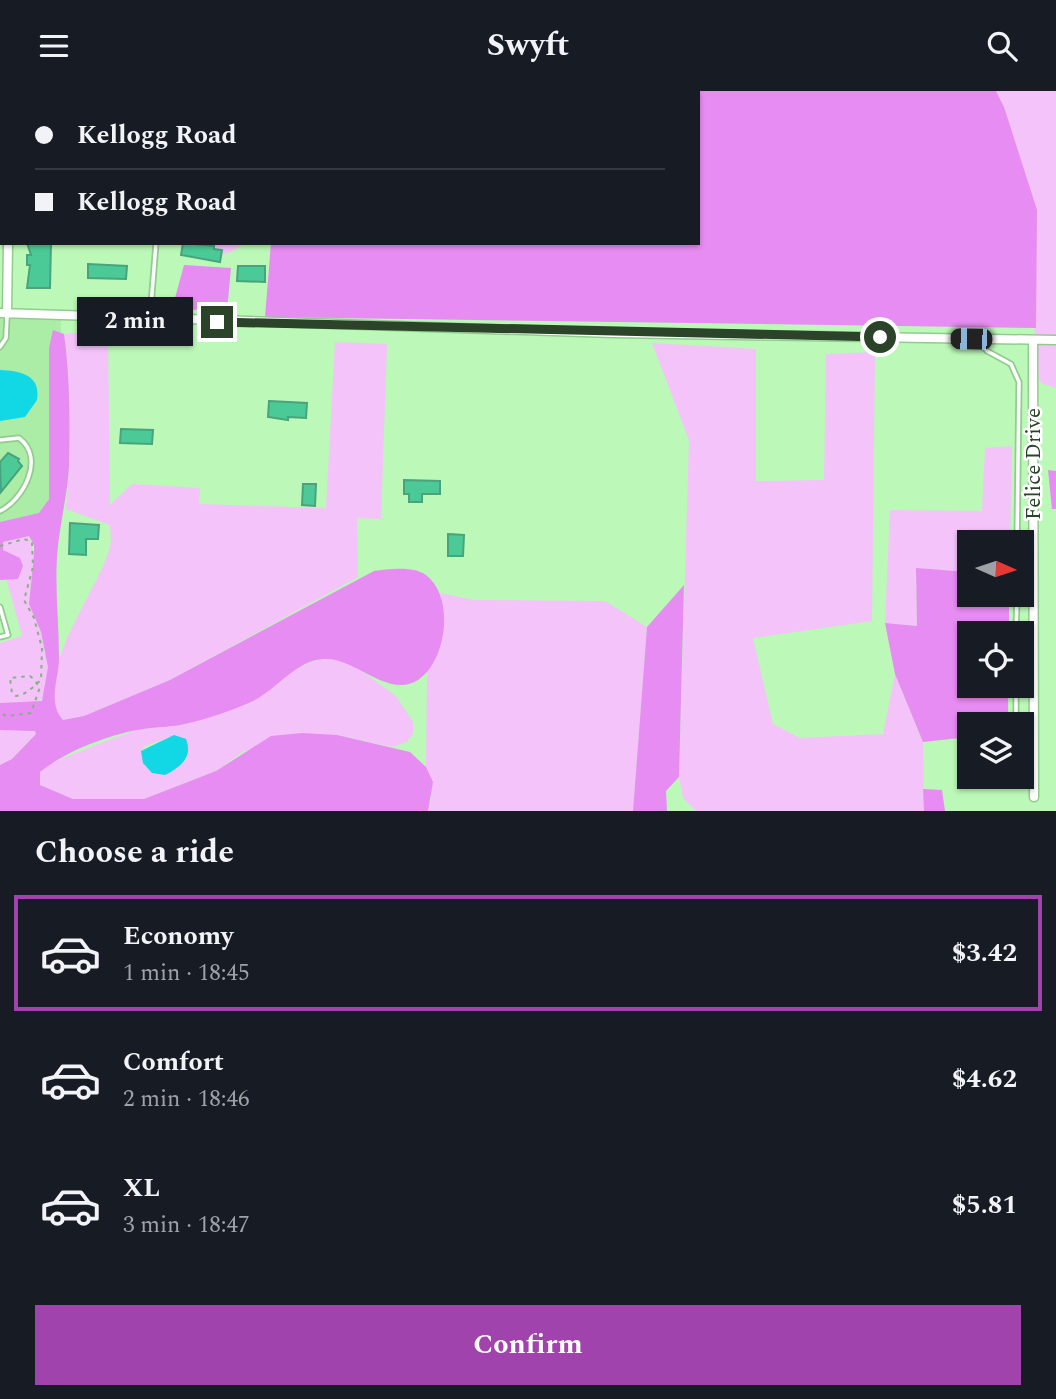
<!DOCTYPE html>
<meta charset="utf-8">
<style>
:root{--surface:#171b24;--page:#20242c;--text:#f1f3f6;--muted:#9ea1a6;--line:#363941;--accent:#a043ac}
body{margin:0;font-family:Spectral,serif;background:var(--page);color:var(--text);height:100vh;display:flex;flex-direction:column;font-size:26px;white-space:nowrap}
*{box-sizing:border-box;margin:0}
p{font-size:23px;color:var(--muted)}
.icon{flex:none;width:38px;height:38px;fill:none;stroke:currentColor;stroke-width:2;stroke-linecap:round;stroke-linejoin:round}
.map{position:relative;height:720px;overflow:hidden}
.side{display:flex;flex-direction:column;background:var(--surface);flex:1}
.side>*{flex:none}
.hud{position:absolute;left:0px;top:0px;width:700px;height:154px;box-shadow:0 2px 5px #0004;display:grid;align-content:center;height:154px;padding:0 35px;background:var(--surface)}
.needle{width:46px;rotate:93deg}
.controls{position:absolute;left:957px;top:439px;display:grid;gap:14px}
.controls a{display:grid;place-items:center;width:77px;height:77px;border-radius:0px;background:var(--surface);box-shadow:0 2px 5px #0004;font-size:35px}
.end{position:absolute;width:32px;height:32px;margin:-16px;border:9px solid #2b4329;background:#fff;box-shadow:0 0 0 4px #fff}
.from{border-radius:50%}
.bubble{position:absolute;height:49px;border-radius:0px;background:var(--surface);box-shadow:0 2px 5px #0004;font-size:23px;font-weight:700;line-height:49px;text-align:center}
.car{position:absolute;width:21px;height:42px;margin:-21px -10px;border-radius:9px;box-shadow:0 0 5px 2px #0007;background:linear-gradient(#222 24%,#8ab4d8 0 40%,#222 0 76%,#8ab4d8 0 86%,#222 0)}
.hud b{display:flex;align-items:center;gap:24px;height:66px;font-size:26px}
.hud b+b{border-top:2px solid var(--line)}
.hud i{width:18px;height:18px;background:var(--text)}
ul{padding:0;list-style:none}
li{display:flex;align-items:center;gap:21px;height:116px;margin:0 14px 10px;padding:0 21px;border:4px solid transparent;border-radius:0px}
li div{flex:1}
li b{display:block;font-size:26px}
li em{font-style:normal;font-weight:700}
li.on{border-color:var(--accent)}
li>.icon{width:63px;height:63px;stroke-width:1.5}
h2{padding:0 35px;font-size:32px;line-height:84px}
.cta{display:flex;gap:14px;margin-top:auto;padding:14px 35px}
.cta a{flex:1;height:80px;border-radius:0px;background:var(--accent);color:#fff;font-size:28px;font-weight:700;line-height:80px;text-align:center}
header{display:flex;justify-content:space-between;align-items:center;height:91px;padding:0 35px;background:var(--surface);font-size:32px;font-weight:700}
.map>svg:first-child{display:block}
.built{fill:#abeda7}
.green{fill:#f4c3fa;fill-rule:evenodd}
.forest{fill:#e78cf2}
.water{fill:#12d7e5}
.building{fill:#4bca97;stroke:#49a47e;stroke-width:2}
.lines{fill:none;stroke-linecap:round;stroke-linejoin:round}
.service-casing{stroke:#91cc8e;stroke-width:7}
.minor-casing{stroke:#91cc8e;stroke-width:11}
.path{stroke:#84b280;stroke-width:2;stroke-dasharray:3.5 5;stroke-linecap:butt}
.service{stroke:#fff;stroke-width:3.5}
.minor{stroke:#fff;stroke-width:8}
.route{stroke:#2b4329;stroke-width:9}
.labels{text-anchor:middle;dominant-baseline:central;stroke-width:5;stroke-linejoin:round;paint-order:stroke}
.street-label{font-size:21px;fill:#2b4329;stroke:#fff}
</style>
<header><svg class="icon" aria-label="menu" viewBox="0 0 24 24"><path d="M4 6h16M4 12h16M4 18h16"/></svg>Swyft<svg class="icon" aria-label="search" viewBox="0 0 24 24"><circle cx="10" cy="10" r="6"/><path d="M15 15l6 6"/></svg></header>
<div class="map">
<svg width="1056" height="720" viewBox="0 0 1056 720">
<rect width="100%" height="100%" fill="#bcf8b8"/>
<!-- built -->
<path class="built" d="M0,226l61,2 -2,202 -59,6z"/>
<!-- green -->
<path class="green" d="M345,0h107v2h-107z
M996,0h60v297l-15,-5 -6,-13 -1,-87 -30,-176z
M183,152h61c-21,18 -39,14 -61,0z
M108,239l2,175 22,-21 68,4 -1,16 127,4 9,-166 52,2 -6,175 -24,-1 1,59 -188,103 -86,36 -21,4c-36,-40 37,-131 47,-173 2,-7 0,-15 0,-22l-44,-16 3,-42 -5,-133z
M652,252l104,6v132l68,-1 2,-126 49,-2 -3,269 -119,17 20,86 27,14 83,-4 12,-60 28,68 1,69h-228l-13,-13 -4,-21 10,-337z
M1012,355l-2,96 -40,1 -1,29 -53,-3 1,57 -32,-3 5,-113 92,1 3,-63z
M29,445l5,19 -5,49 12,28 7,35 -4,29 -5,6 -39,1v-60l22,-7 -16,-58 12,1 4,-17 -19,-12 -1,-7 8,-5z
M440,502l33,7 132,1 42,26 -14,184h-205l3,-12 -5,-32 1,-95 12,-22 5,-30z
M322,567l27,4 47,34 17,26v11l-6,9 -15,5 -55,-12 -93,16 -28,20 -72,28h-71l-33,-14v-13l11,-9 55,-22 34,-12 45,-5 68,-23 44,-33zM174,645l13,23 -16,13 -30,-21 4,-5z
M26,637l10,3v3l-24,25 -12,6v-35z"/>
<!-- forest -->
<path class="forest" d="M61,0h135v2z
M513,0h483l8,16 33,103 -1,118 -771,-11 6,-74h427v-150z
M184,174l47,3 -4,43 -55,-2z
M53,239l11,4c6,43 6,90 5,133 -2,31 -10,60 -12,90 -2,34 2,67 2,101 0,21 -12,44 4,62l21,-4 86,-36 204,-109c15,-2 39,-5 52,4 29,22 21,86 -8,105 -30,19 -63,-23 -94,-21 -29,1 -48,32 -73,43 -20,9 -44,17 -66,22 -13,3 -28,3 -42,5 -33,5 -77,22 -103,43v13l33,14h71l72,-28 55,-35 31,-3 35,2 73,17 16,15 7,15 -5,29h-428v-46l12,-6 24,-25 -1,-3 -35,-1v-27l42,-2 6,-34 -7,-35 -12,-28 5,-49v-10l-5,-9 -26,6v8l17,8 3,8 -5,13 -18,1v-58l39,-9 10,-14v-151z
M1048,379l8,1v38h-4z
M916,477l53,4 1,23h39v38h-39v53h38v38l-38,1 -1,12 -46,5 -28,-68 -10,-51 32,3z
M684,494l-5,192 -13,14 1,20h-34l14,-184z
M923,698l19,1 3,21h-21z"/>
<!-- water -->
<path class="water" d="M0,279c21,1 41,5 37,30l-12,17 -25,4z
M174,644l12,4c7,18 -5,28 -21,36l-13,-2 -9,-10 -2,-12z"/>
<!-- building -->
<path class="building" d="M27,152h24l-1,45h-23l3,-23h-3v-10h4z
M183,152l31,3v3l8,1 -2,12 -39,-7z
M88,173l39,2 -1,13 -38,-1z
M238,175h27v16l-28,-1z
M269,310l38,2 -1,15 -18,-1v3l-20,-3z
M121,338l32,1 -1,14 -32,-1z
M8,362l11,6 -1,2 4,5 -21,26 -1,-30z
M404,389l36,1v13h-18v8h-13v-8h-5z
M303,393h13l-1,22 -13,-1z
M70,432l29,2 -1,14h-12v16l-17,-1z
M448,443l16,1 -1,21h-15z"/>
<g class="lines">
<defs>
<path id="service" d="M75,0v2
M150,227l6,-75
M979,250l8,10 24,13 8,18 -2,161
M0,256l6,-9 1,-22
M0,349l19,-2c27,20 4,62 -19,73
M0,516l8,28 -8,2
M1016,542l1,-38
M1016,621v-26"/>
<path id="minor" d="M9,2v-2
M0,222l613,20 443,7
M7,223l1,-71
M1033,249l1,457"/>
</defs>
<!-- service casing -->
<use href="#service" class="service-casing"/>
<!-- minor casing -->
<use href="#minor" class="minor-casing"/>
<!-- path -->
<path class="path" d="M0,455l24,-7 8,3 1,25 -9,33 10,18 8,30 -1,32c-7,6 -15,15 -25,16l-4,-3 -2,-15 20,-2c4,3 6,7 10,11l-9,26 -25,3 -6,-3"/>
<!-- service -->
<use href="#service" class="service"/>
<!-- minor -->
<use href="#minor" class="minor"/>
</g>
<g class="lines">
<!-- route -->
<path class="route" d="M217,231l663,15"/>
</g>
<g class="labels">
<!-- street labels -->
<g class="street-label">
<text transform="translate(1034 373) rotate(-90)">Felice Drive</text>
</g>
</g>
</svg>
<div class="controls">
<a><svg class="needle" viewBox="-14 -14 28 28"><path d="M0-13l5 13h-10z" fill="#e53935"/><path d="M0 13l5-13h-10z" fill="#9ea1a6"/></svg></a>
<a><svg class="icon" aria-label="locate" viewBox="0 0 24 24"><circle cx="12" cy="12" r="6"/><path d="M12 2v4M12 18v4M2 12h4M18 12h4"/></svg></a>
<a><svg class="icon" aria-label="layers" viewBox="0 0 24 24"><path d="M12 4l9 5-9 5-9-5zM3 14l9 5 9-5"/></svg></a>
</div>
<i class="end from" style="left:880px;top:246px"></i>
<i class="end" style="left:217px;top:231px"></i>
<div class="bubble" style="left:77px;top:206px;width:116px">2 min</div>
<i class="car" style="left:971px;top:248px;rotate:271deg"></i>
<div class="hud">
<b><i class="from"></i>Kellogg Road</b>
<b><i></i>Kellogg Road</b>
</div>
</div>
<section class="side">
<h2>Choose a ride</h2>
<ul>
<li class="on"><svg class="icon" aria-label="car" viewBox="0 0 24 24"><path d="M5 17H2v-5l4-1 3-4h7l3 4 3 1v5h-3M9 17h6M6 11h13"/><circle cx="7" cy="17" r="2"/><circle cx="17" cy="17" r="2"/></svg><div><b>Economy</b><p>1 min · 18:45</p></div><em>$3.42</em></li>
<li><svg class="icon" aria-label="car" viewBox="0 0 24 24"><path d="M5 17H2v-5l4-1 3-4h7l3 4 3 1v5h-3M9 17h6M6 11h13"/><circle cx="7" cy="17" r="2"/><circle cx="17" cy="17" r="2"/></svg><div><b>Comfort</b><p>2 min · 18:46</p></div><em>$4.62</em></li>
<li><svg class="icon" aria-label="car" viewBox="0 0 24 24"><path d="M5 17H2v-5l4-1 3-4h7l3 4 3 1v5h-3M9 17h6M6 11h13"/><circle cx="7" cy="17" r="2"/><circle cx="17" cy="17" r="2"/></svg><div><b>XL</b><p>3 min · 18:47</p></div><em>$5.81</em></li>
</ul>
<div class="cta"><a>Confirm</a></div>
</section>
